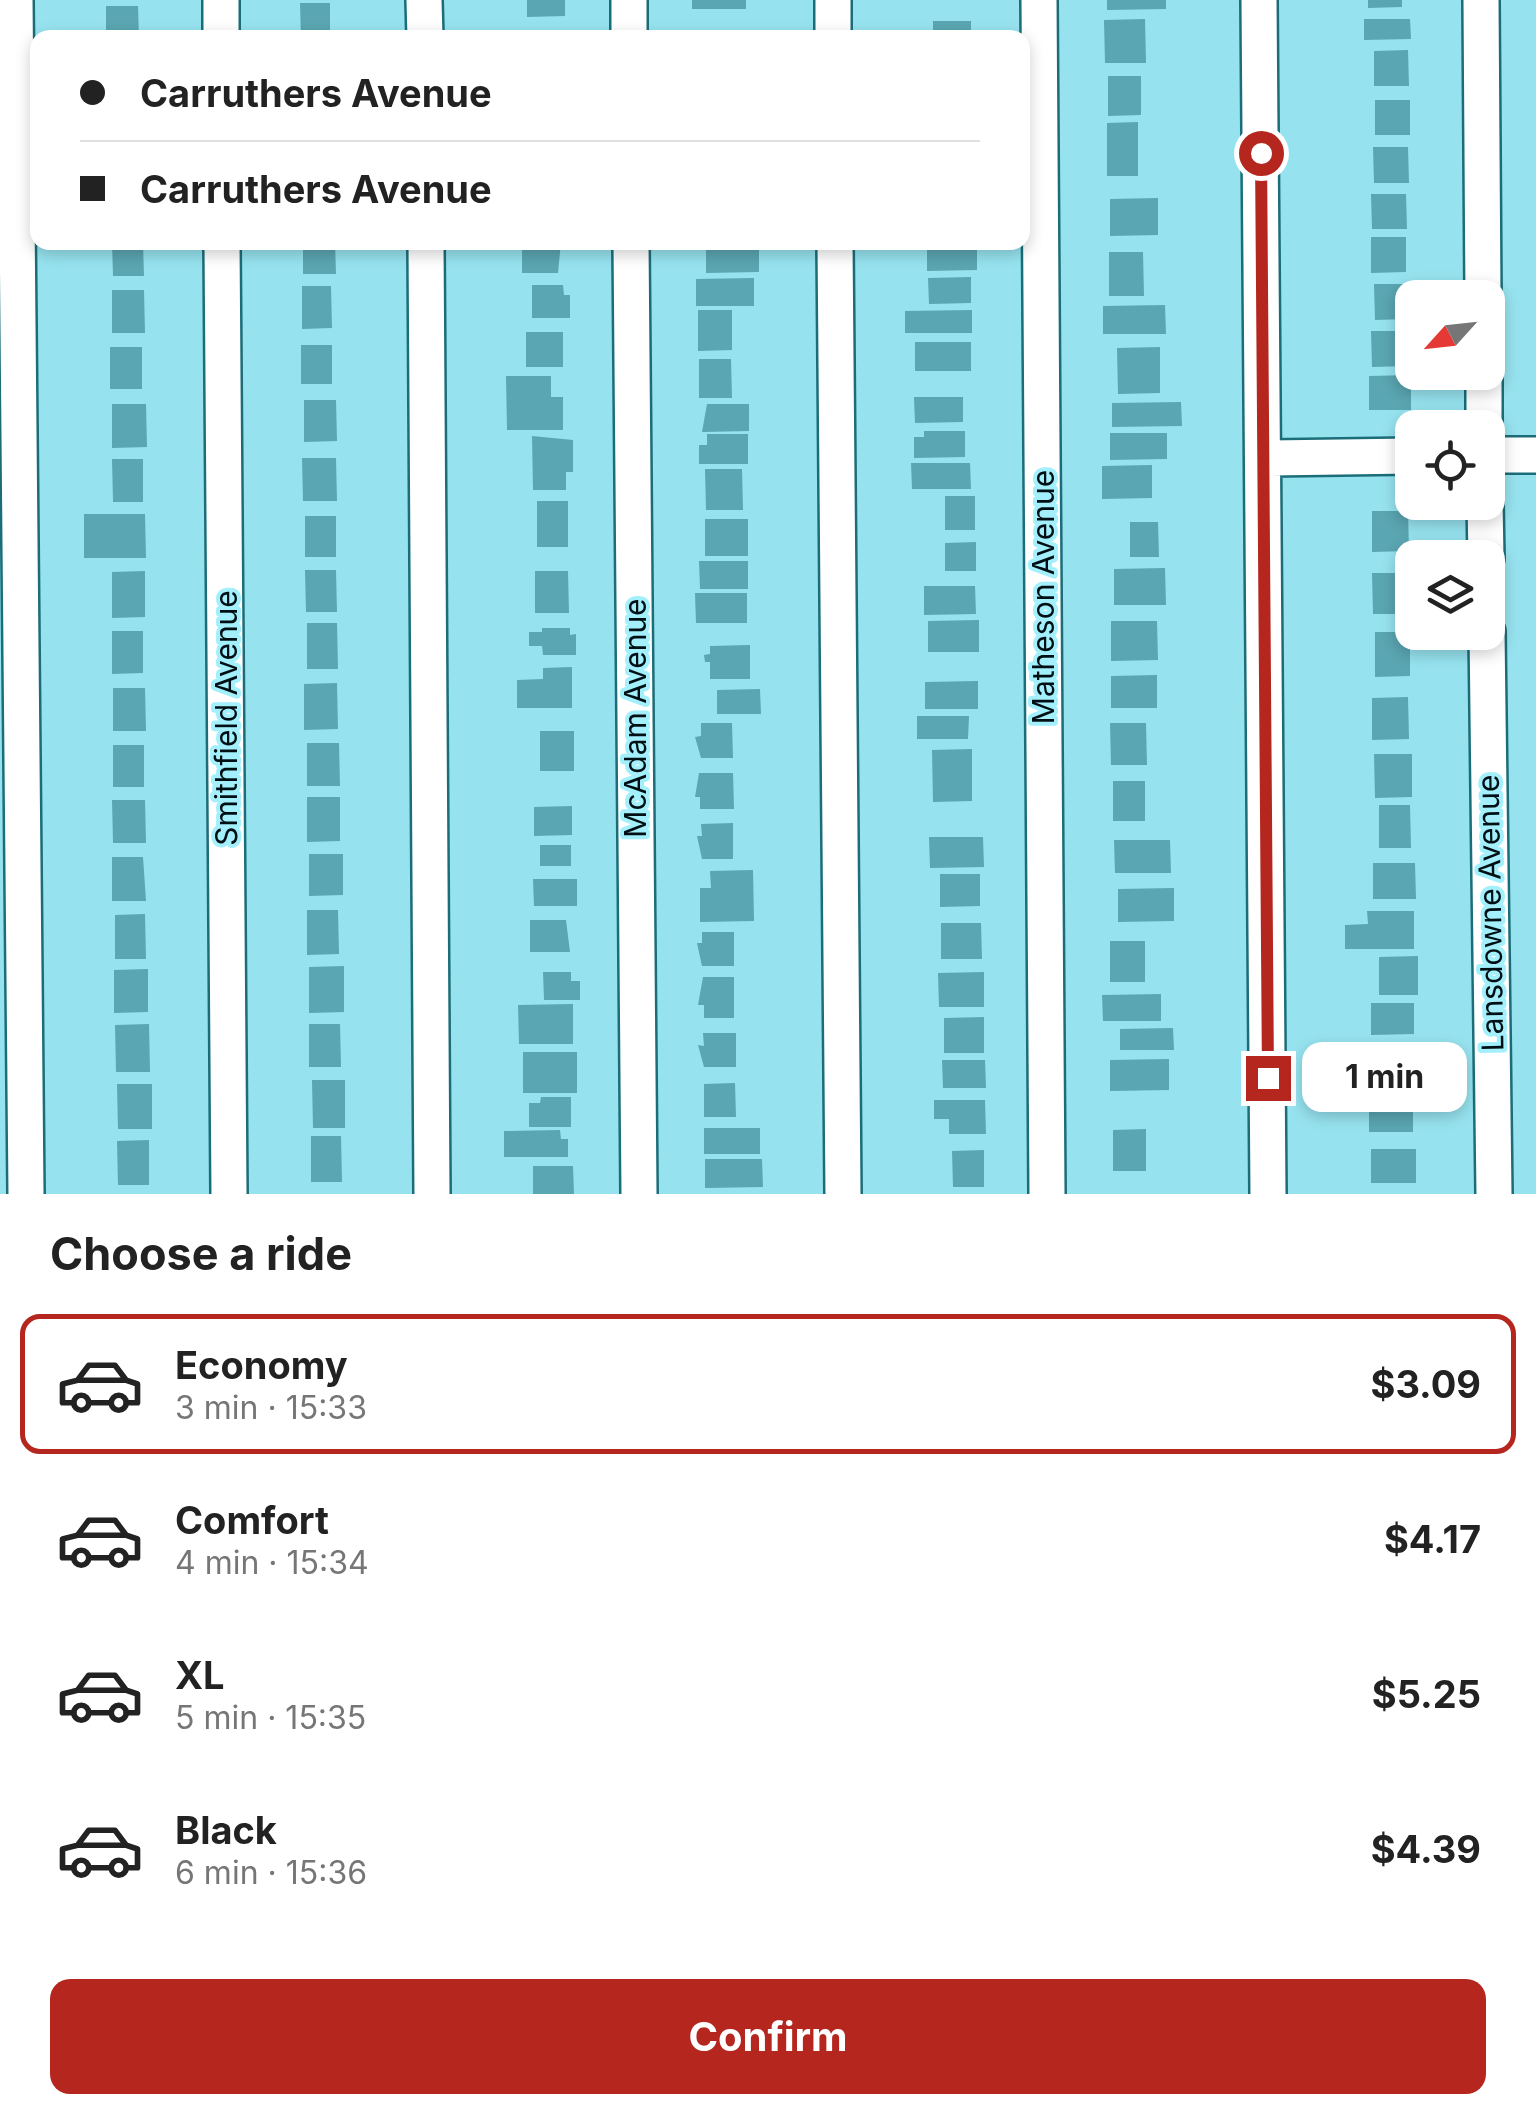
<!DOCTYPE html>
<meta charset="utf-8">
<style>
:root{--surface:#fff;--page:#f2f2f2;--text:#222;--muted:#767676;--line:#e0e0e0;--accent:#b5261f}
body{margin:0;font-family:Inter,sans-serif;background:var(--page);color:var(--text);height:100vh;display:flex;flex-direction:column;font-size:38px;white-space:nowrap}
*{box-sizing:border-box;margin:0}
p{font-size:32px;color:var(--muted)}
.icon{flex:none;width:55px;height:55px;fill:none;stroke:currentColor;stroke-width:2;stroke-linecap:round;stroke-linejoin:round}
.map{position:relative;height:1194px;overflow:hidden}
.sheet{display:flex;flex-direction:column;background:var(--surface);flex:1}
.sheet>*{flex:none}
.hud{position:absolute;left:30px;top:30px;width:1000px;height:220px;border-radius:20px;box-shadow:0 5px 15px #0003;display:grid;align-content:center;height:220px;padding:0 50px;background:var(--surface)}
.needle{width:65px;rotate:243deg}
.tools{position:absolute;left:1395px;top:280px;display:grid;gap:20px}
.tools a{display:grid;place-items:center;width:110px;height:110px;border-radius:20px;background:var(--surface);box-shadow:0 5px 15px #0003;font-size:50px}
.end{position:absolute;width:45px;height:45px;margin:-22px;border:12px solid #b5261f;background:#fff;box-shadow:0 0 0 5px #fff}
.from{border-radius:50%}
.bubble{position:absolute;height:70px;border-radius:20px;background:var(--surface);box-shadow:0 5px 15px #0003;font-size:32px;font-weight:700;line-height:70px;text-align:center}
.hud b{display:flex;align-items:center;gap:35px;height:95px;font-size:38px}
.hud b+b{border-top:2px solid var(--line)}
.hud i{width:25px;height:25px;background:var(--text)}
ul{padding:0;list-style:none}
li{display:flex;align-items:center;gap:30px;height:140px;margin:0 20px 15px;padding:0 30px;border:5px solid transparent;border-radius:20px}
li div{flex:1}
li b{display:block;font-size:38px}
li em{font-style:normal;font-weight:700}
li.active{border-color:var(--accent)}
li>.icon{width:90px;height:90px;stroke-width:1.5}
h2{padding:0 50px;font-size:45px;line-height:120px}
.button{display:flex;gap:20px;margin-top:auto;padding:20px 50px}
.button a{flex:1;height:115px;border-radius:20px;background:var(--accent);color:#fff;font-size:40px;font-weight:700;line-height:115px;text-align:center}
.map>svg:first-child{display:block}
.building{fill:#5aa6b2}
.lines{fill:none;stroke-linecap:round;stroke-linejoin:round}
.minor-casing{stroke:#1b6e79;stroke-width:40}
.minor{stroke:#fff;stroke-width:35}
.route{stroke:#b5261f;stroke-width:12}
.labels{text-anchor:middle;dominant-baseline:central;stroke-width:8;stroke-linejoin:round;paint-order:stroke}
.street-label{font-size:30px;fill:#000f13;stroke:#a3f0fc}
</style>
<div class="map">
<svg width="1536" height="1194" viewBox="0 0 1536 1194">
<rect width="100%" height="100%" fill="#96e3ef"/>
<!-- building -->
<path class="building" d="M527,0h38v16l-38,1z
M692,0h54v9h-54z
M1107,0h59v9l-59,1z
M1368,0h34v7l-34,1z
M300,3h30v35h-29z
M106,6h32l1,32h-33z
M1145,19l1,44h-41l-1,-43z
M1364,19h46l1,20 -47,1z
M933,21h38v17h-38z
M729,30v8h-33v-7z
M1408,50l1,36h-35v-35z
M1108,76h33v39l-33,1z
M1375,100h35v35h-35z
M1138,122v54h-31v-53z
M1373,147h35l1,36h-35z
M1371,194h35l1,35h-35z
M1158,198v37l-48,1v-37z
M1371,237h35v35l-35,1z
M112,242h31l1,34h-31z
M303,242h32l1,32h-33z
M522,242h39l-3,31h-36z
M706,244h53v28l-53,1z
M927,248h50v22l-50,1z
M1109,252h34l1,44h-35z
M971,277v26l-42,1 -1,-26z
M754,278v28h-58v-27z
M1374,284h35v35l-34,1z
M532,285h31l1,10h6v23h-38z
M302,286h29l1,42 -30,1z
M112,290h32l1,43h-33z
M1165,305l1,29h-63v-28z
M698,310h34v40l-34,1z
M972,310v23h-67v-22z
M1371,331h39l1,35 -39,1z
M526,332h37v35h-37z
M915,342h56v29h-56z
M301,345h31v39h-31z
M110,347h32v42h-32z
M1160,347v46l-42,1 -1,-46z
M699,359h32l1,39h-33z
M1411,375v35h-42v-34z
M506,376h45v21h12v33h-56z
M914,397h49v25l-48,1z
M304,400h32l1,41 -33,1z
M1181,402l1,24 -70,1v-24z
M112,404h34l1,43 -35,1z
M707,404h42v27l-47,1z
M924,431h41v26l-51,1v-21h10z
M1110,433h57v26l-57,1z
M707,434h41v30h-49v-19h8z
M532,436l41,4v32h-7v18h-33z
M302,458h34l1,43h-34z
M112,459h31v43h-30z
M911,463h59l1,26h-59z
M1152,465v33l-50,1v-33z
M705,469h37l1,41h-37z
M945,496h30v34h-30z
M537,501h31v46h-31z
M1372,511h36l1,40 -37,1z
M84,514h61l1,44h-62z
M305,516h31v41h-31z
M705,519h43v37h-43z
M1130,522h28l1,35h-29z
M976,542v29h-31v-28z
M699,561h49v28h-48z
M1165,568l1,37h-52v-36z
M305,570h31l1,42h-31z
M145,571v46l-33,1v-46z
M535,571h33l1,42h-34z
M1372,573h38l1,41h-38z
M924,586h51l1,28 -52,1z
M695,593h52v30h-51z
M979,620v32h-51v-31z
M1111,621h46l1,39 -47,1z
M307,623h30l1,46h-31z
M542,628h28v7l6,-1v21h-33l-1,-9h-13v-14h13z
M112,631h31v42l-31,1z
M1375,632h35v44l-35,1z
M750,645v34h-40v-17h-5l-1,-7 6,-1v-8z
M572,667v41h-55v-28l26,-1v-11z
M1157,675v33h-46v-32z
M978,681v28h-53v-27z
M337,683l1,46 -34,1v-46z
M113,688h32l1,43h-33z
M760,689l1,25h-44v-24z
M1408,697l1,42 -37,1v-42z
M917,716h52l-1,23h-51z
M701,723h31l1,35h-32l-6,-21 6,-1z
M1110,723h36l1,42h-36z
M540,731h34v40h-34z
M307,743h32l1,43h-33z
M113,745h31v42h-31z
M972,749v52l-39,1 -1,-52z
M1374,754h38v43l-37,1z
M699,773h34l1,36h-34v-12h-5z
M1113,781h32v40h-32z
M307,797h33v44l-33,1z
M112,800h33l1,43h-33z
M1379,805h31l1,43h-32z
M572,806v29l-38,1v-29z
M733,823v36h-31l-5,-23h5l-1,-12z
M929,837h54l1,30 -54,1z
M1114,840h56l1,33h-56z
M540,845h31v21h-31z
M309,854h34v41l-34,1z
M112,857h31l3,44h-34z
M1373,863h42l1,36h-43z
M753,870l1,51 -54,1v-34h11l-1,-17z
M940,874h40v32l-40,1z
M533,879h44v27h-43z
M1174,888v33l-56,1v-33z
M307,910h31l1,44 -32,1z
M1367,911h47v38h-69v-24l23,-1z
M145,914l1,45h-31v-44z
M530,920h36l4,32h-40z
M941,923h40l1,36h-41z
M702,932h32v34h-32l-5,-23h5z
M1110,941h35v41h-35z
M1418,956v39h-39v-38z
M344,966v46l-35,1v-46z
M148,969v43l-34,1v-43z
M543,972h28v9h9v19h-36z
M984,972v35h-45l-1,-34z
M703,977h31v41h-30v-13h-6z
M1161,994v27h-58l-1,-26z
M1371,1003h43v31l-43,1z
M573,1004v40h-54l-1,-39z
M984,1017v36h-40v-35z
M149,1024l1,48h-34l-1,-47z
M309,1024h31l1,43h-32z
M1173,1028l1,22h-54v-21z
M703,1033h33v34h-32l-6,-22 6,1z
M1372,1046h47v34h-46z
M523,1052h54v41h-54z
M1169,1059v31l-59,1v-31z
M942,1060h43l1,28h-43z
M312,1080h33v48h-32z
M735,1083l1,34h-32v-33z
M117,1084h35v45h-34z
M1413,1095v37h-44v-36z
M541,1097h30v30h-42v-24h11z
M934,1100h51l1,34h-37v-15h-15z
M704,1128h56v26h-56z
M1146,1129v42h-33v-41z
M560,1130l1,9h7v18h-64v-26z
M311,1136h30l1,46h-31z
M149,1140v45h-31l-1,-44z
M1371,1149h45v34h-45z
M984,1150v37h-31l-1,-36z
M705,1159h57l1,28 -58,1z
M533,1166h40l1,28h-41z"/>
<g class="lines">
<defs>
<path id="minor" d="M15,0l11,1194
M221,0v38
M424,0l1,38
M629,0v38
M833,0v38
M1039,0l8,1194
M1259,0l9,1194
M1481,0l2,298
M222,242l7,952
M426,242l6,952
M631,242l8,952
M835,242l8,952
M1484,372v56
M1488,455h48
M1263,458l149,-2
M1485,502l1,56
M1487,632l7,562"/>
</defs>
<!-- minor casing -->
<use href="#minor" class="minor-casing"/>
<!-- minor -->
<use href="#minor" class="minor"/>
</g>
<g class="lines">
<!-- route -->
<path class="route" d="M1261,153l7,925"/>
</g>
<g class="labels">
<!-- street labels -->
<g class="street-label">
<text transform="translate(1043 597) rotate(-90)">Matheson Avenue</text>
<text transform="translate(226 718) rotate(-90)">Smithfield Avenue</text>
<text transform="translate(635 718) rotate(-90)">McAdam Avenue</text>
<text transform="translate(1490 913) rotate(-91)">Lansdowne Avenue</text>
</g>
</g>
</svg>
<div class="tools">
<a><svg class="needle" viewBox="-14 -14 28 28"><path d="M0-13l5 13h-10z" fill="#e53935"/><path d="M0 13l5-13h-10z" fill="#767676"/></svg></a>
<a><svg class="icon" aria-label="locate" viewBox="0 0 24 24"><circle cx="12" cy="12" r="6"/><path d="M12 2v4M12 18v4M2 12h4M18 12h4"/></svg></a>
<a><svg class="icon" aria-label="layers" viewBox="0 0 24 24"><path d="M12 4l9 5-9 5-9-5zM3 14l9 5 9-5"/></svg></a>
</div>
<i class="end from" style="left:1261px;top:153px"></i>
<i class="end" style="left:1268px;top:1078px"></i>
<div class="bubble" style="left:1302px;top:1042px;width:165px">1 min</div>
<div class="hud">
<b><i class="from"></i>Carruthers Avenue</b>
<b><i></i>Carruthers Avenue</b>
</div>
</div>
<section class="sheet">
<h2>Choose a ride</h2>
<ul>
<li class="active"><svg class="icon" aria-label="car" viewBox="0 0 24 24"><path d="M5 17H2v-5l4-1 3-4h7l3 4 3 1v5h-3M9 17h6M6 11h13"/><circle cx="7" cy="17" r="2"/><circle cx="17" cy="17" r="2"/></svg><div><b>Economy</b><p>3 min · 15:33</p></div><em>$3.09</em></li>
<li><svg class="icon" aria-label="car" viewBox="0 0 24 24"><path d="M5 17H2v-5l4-1 3-4h7l3 4 3 1v5h-3M9 17h6M6 11h13"/><circle cx="7" cy="17" r="2"/><circle cx="17" cy="17" r="2"/></svg><div><b>Comfort</b><p>4 min · 15:34</p></div><em>$4.17</em></li>
<li><svg class="icon" aria-label="car" viewBox="0 0 24 24"><path d="M5 17H2v-5l4-1 3-4h7l3 4 3 1v5h-3M9 17h6M6 11h13"/><circle cx="7" cy="17" r="2"/><circle cx="17" cy="17" r="2"/></svg><div><b>XL</b><p>5 min · 15:35</p></div><em>$5.25</em></li>
<li><svg class="icon" aria-label="car" viewBox="0 0 24 24"><path d="M5 17H2v-5l4-1 3-4h7l3 4 3 1v5h-3M9 17h6M6 11h13"/><circle cx="7" cy="17" r="2"/><circle cx="17" cy="17" r="2"/></svg><div><b>Black</b><p>6 min · 15:36</p></div><em>$4.39</em></li>
</ul>
<div class="button"><a>Confirm</a></div>
</section>
